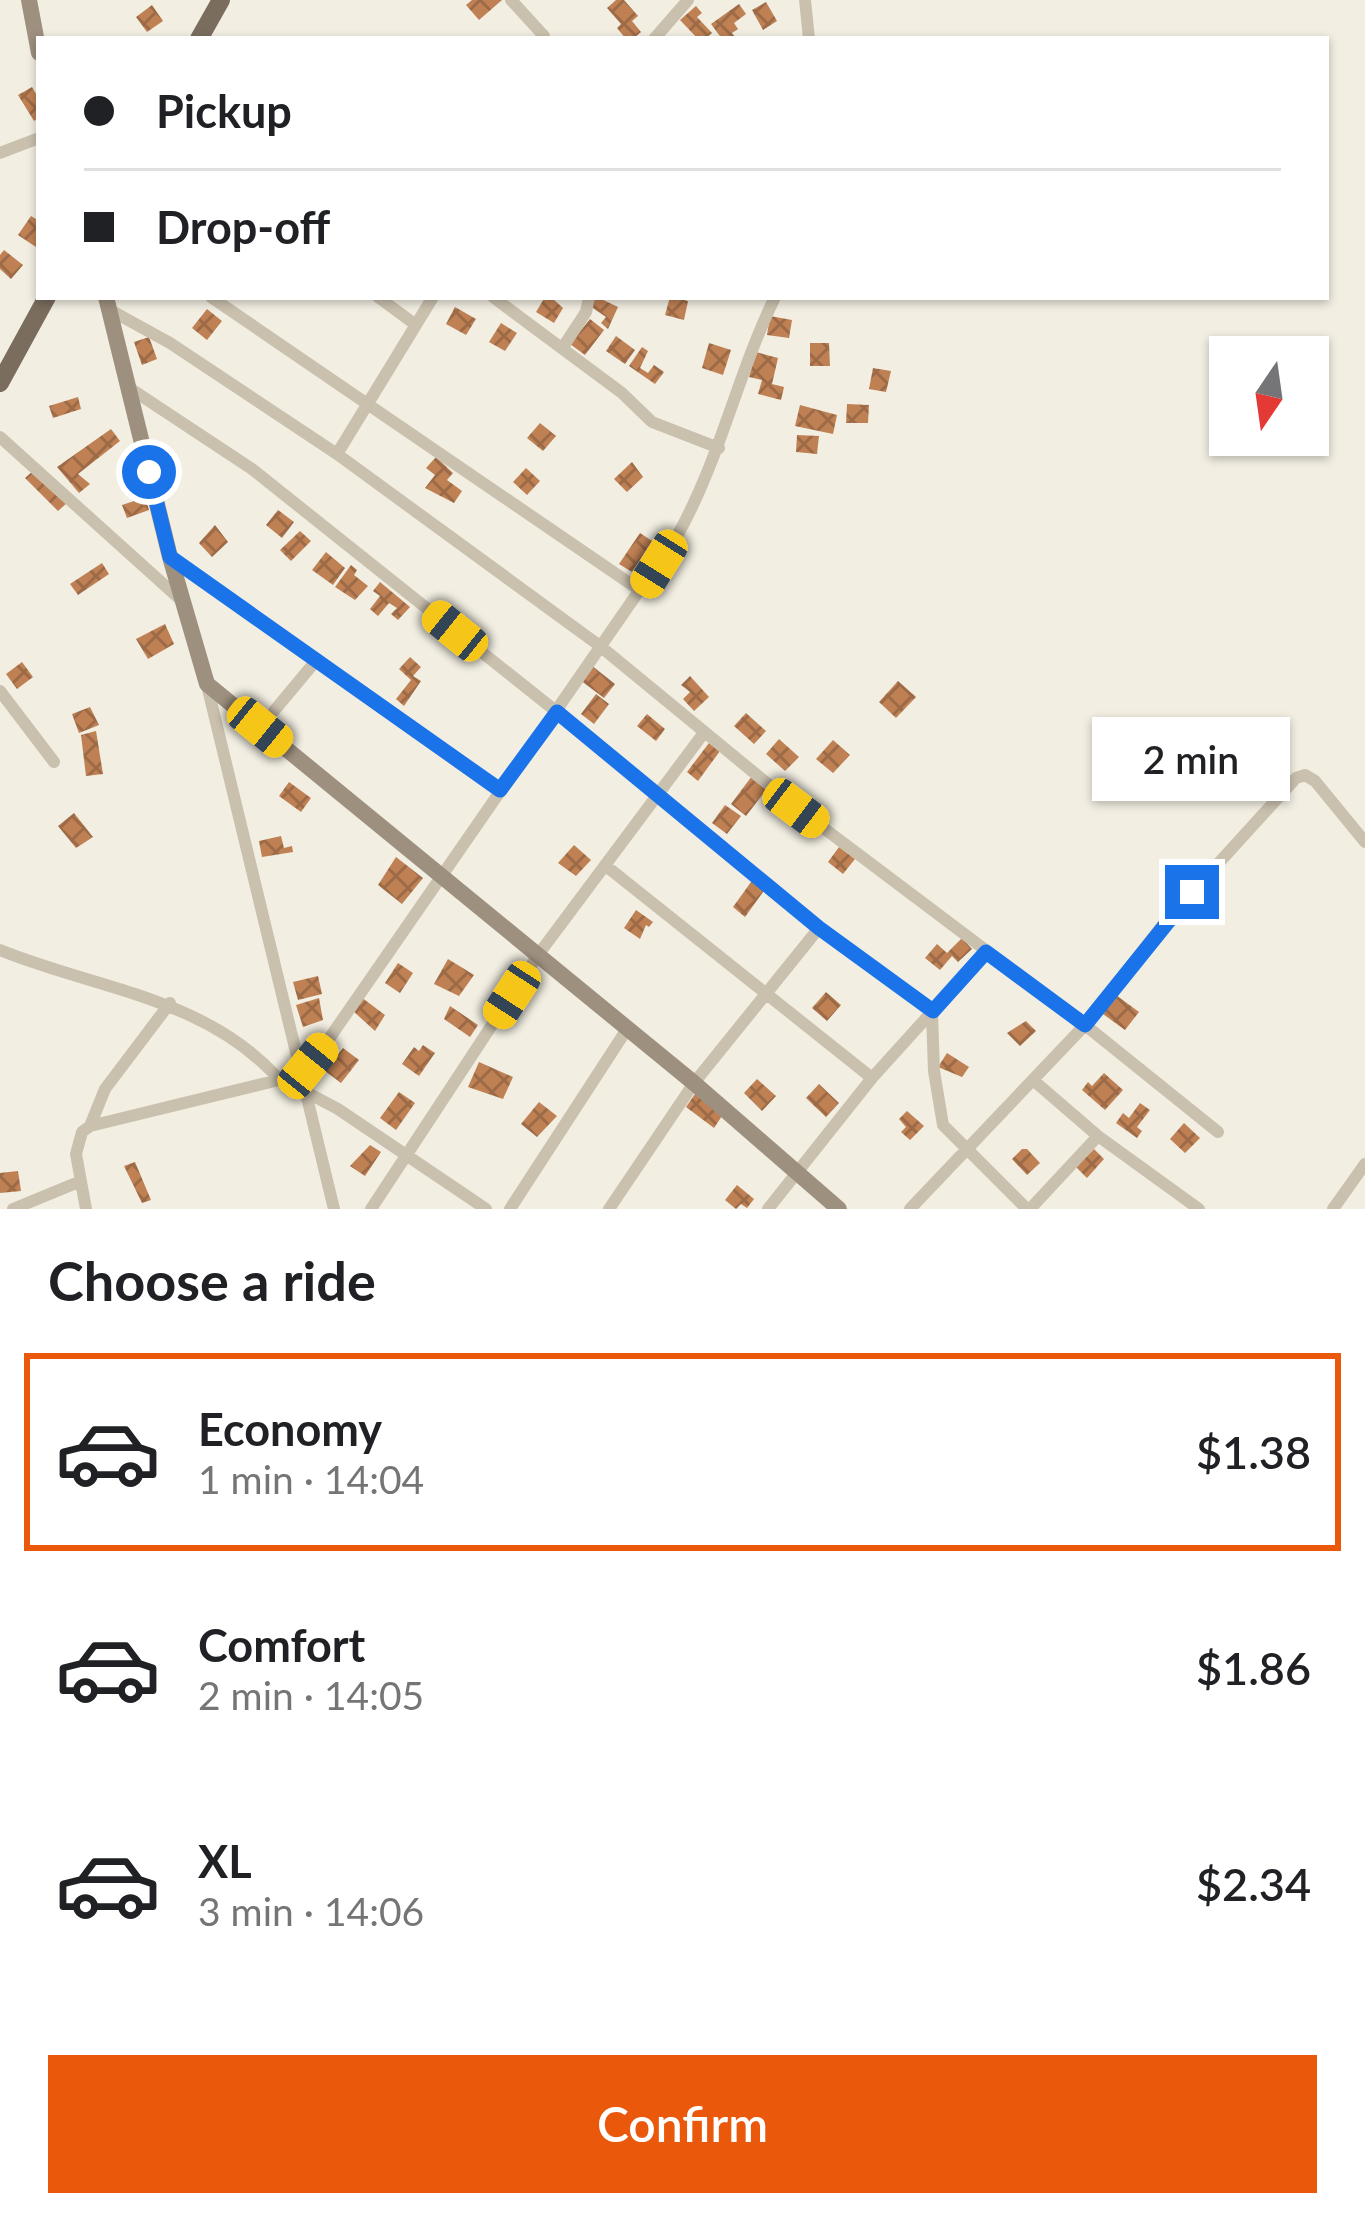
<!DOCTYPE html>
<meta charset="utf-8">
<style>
:root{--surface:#fff;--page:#f6f6f6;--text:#202124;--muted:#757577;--line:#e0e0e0;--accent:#ea580c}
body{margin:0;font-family:Lato,sans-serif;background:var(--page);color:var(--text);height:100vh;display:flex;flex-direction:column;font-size:45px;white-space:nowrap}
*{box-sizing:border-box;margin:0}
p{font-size:39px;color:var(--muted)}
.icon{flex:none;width:66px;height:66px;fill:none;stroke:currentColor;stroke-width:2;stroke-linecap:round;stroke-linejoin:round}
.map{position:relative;height:1209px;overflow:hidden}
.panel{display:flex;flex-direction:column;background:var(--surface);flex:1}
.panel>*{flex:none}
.banner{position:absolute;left:36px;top:36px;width:1293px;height:264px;border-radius:0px;box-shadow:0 3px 9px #0004;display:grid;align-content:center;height:264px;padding:0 48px;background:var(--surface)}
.needle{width:78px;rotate:193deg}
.fabs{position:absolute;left:1209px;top:336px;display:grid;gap:24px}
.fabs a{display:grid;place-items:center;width:120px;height:120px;border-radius:0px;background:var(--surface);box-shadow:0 3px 9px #0004;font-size:60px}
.end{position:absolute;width:54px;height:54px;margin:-27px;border:15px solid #1a73e8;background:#fff;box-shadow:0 0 0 6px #fff}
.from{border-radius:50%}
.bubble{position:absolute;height:84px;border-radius:0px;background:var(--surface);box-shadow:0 3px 9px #0004;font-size:39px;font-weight:600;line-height:84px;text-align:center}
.car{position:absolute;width:36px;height:72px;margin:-36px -18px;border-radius:15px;box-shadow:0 0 9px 3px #0007;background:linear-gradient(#f5c518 24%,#345 0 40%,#f5c518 0 76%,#345 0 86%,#f5c518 0)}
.banner b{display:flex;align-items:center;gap:42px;height:114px;font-size:45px}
.banner b+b{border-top:3px solid var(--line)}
.banner i{width:30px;height:30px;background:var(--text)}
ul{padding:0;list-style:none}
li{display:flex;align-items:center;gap:36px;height:198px;margin:0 24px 18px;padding:0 24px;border:6px solid transparent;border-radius:0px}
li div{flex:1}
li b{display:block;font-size:45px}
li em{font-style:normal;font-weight:600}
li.current{border-color:var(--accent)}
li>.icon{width:108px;height:108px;stroke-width:1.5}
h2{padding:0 48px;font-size:54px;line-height:144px}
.primary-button{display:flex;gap:24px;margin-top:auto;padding:24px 48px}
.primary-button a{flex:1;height:138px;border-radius:0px;background:var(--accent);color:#fff;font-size:48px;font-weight:600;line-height:138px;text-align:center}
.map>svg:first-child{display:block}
.building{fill:url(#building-cross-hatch)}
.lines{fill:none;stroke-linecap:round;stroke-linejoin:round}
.street{stroke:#cac0ae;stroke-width:12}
.secondary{stroke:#9e907f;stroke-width:16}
.primary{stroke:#7a6d5e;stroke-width:18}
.route{stroke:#1a73e8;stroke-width:15}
</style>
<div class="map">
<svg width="1365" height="1209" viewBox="0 0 1365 1209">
<defs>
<pattern id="building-cross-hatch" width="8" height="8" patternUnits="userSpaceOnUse" patternTransform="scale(3)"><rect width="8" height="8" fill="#bf8154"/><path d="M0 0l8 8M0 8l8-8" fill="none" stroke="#9c6a46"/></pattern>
</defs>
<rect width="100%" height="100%" fill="#f2eee2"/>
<!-- building -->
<path class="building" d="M472,0h30l-23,20 -13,-15z
M616,0h8l14,16 -6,5 9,11 -8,7h-7l-9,-11 4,-4 -14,-16z
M766,2l11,19 -14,9 -11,-20z
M739,4l7,10 -12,9 4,6 -6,4 3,4 -13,2 -11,-15z
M152,5l11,16 -16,11 -11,-15z
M696,6l6,7 -5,4 15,16 -7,6h-7l-18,-19z
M32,87l7,12v19l-5,3 -16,-26z
M31,216l8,5v28l-21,-14z
M4,250l19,15 -12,14 -11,-10v-14z
M545,297h6l12,11 -9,15 -18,-11z
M597,297l21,10 -10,22 -7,-6 5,-6 -16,-11z
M670,297l18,4 -4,19 -19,-5z
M455,307l21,12 -10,16 -20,-11z
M207,309l15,12 -15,19 -15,-12z
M770,316l22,4 -3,18 -22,-3z
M590,319l14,11 -19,25 -15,-11z
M501,323l16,10 -12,18 -16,-9z
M616,336l19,14 -10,14 -19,-13z
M149,337l8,22 -15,6 -8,-23z
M709,343l22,7 -8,25 -21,-7z
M810,343h19l1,23h-20z
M642,347l6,4 -8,17 8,5 6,-8 10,7 -9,12 -26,-18z
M756,352l22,6 -6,26 12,3 -3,13 -23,-6 4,-14 -13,-3z
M873,368l18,3 -5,21 -17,-3z
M78,397l3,12 -28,9 -4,-12z
M847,404l22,1 -1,18h-22z
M800,405l37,10 -4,19 -38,-8z
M540,423l16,13 -13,15 -16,-13z
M111,429l9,12 -42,33 12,10 -11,9 -22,-26z
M797,435l22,1 -2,18 -21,-2z
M436,457l17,16 -6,7 15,11 -8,12 -29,-15 10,-13 -9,-7z
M632,462l11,15 -16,15 -13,-13z
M526,468l14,13 -13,14 -14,-13z
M34,470l34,32 -10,9 -33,-33z
M143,488l6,22 -22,8 -5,-13 12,-4 -3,-8z
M278,510l16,12 -12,16 -16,-13z
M215,525l13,17 -16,15 -13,-14z
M300,531l11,10 -20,20 -11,-11z
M640,533l12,8 -20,31 -13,-8z
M326,552l19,16 -12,17 -21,-15z
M102,563l7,11 -31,21 -8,-11z
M351,565l6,5 -3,5 14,11 -13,14 -20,-13z
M380,582l30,25 -12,13 -7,-6 6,-6 -8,-5 -11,13 -8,-7 10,-13 -7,-5z
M165,624l9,20 -26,15 -12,-20z
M410,657l11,10 -8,9 8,5 -17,25 -8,-7 15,-19 -12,-11z
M22,662l11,15 -16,12 -11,-15z
M591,665l24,19 -11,14 -24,-18z
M690,676l19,21 -15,14 -11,-12 7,-7 -9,-7z
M898,681l18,16 -20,21 -17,-16z
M596,694l13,10 -15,20 -13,-10z
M90,707l9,18 -20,8 -7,-19z
M746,713l20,18 -12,13 -20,-18z
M647,714l18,15 -9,12 -19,-15z
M96,731l7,43 -17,2 -5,-41z
M779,739l20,18 -14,14 -19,-17z
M833,740l17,15 -17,18 -17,-14z
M709,743l11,8 -22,30 -11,-9z
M1256,752l18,16 -18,20 -18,-16z
M752,776l15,13 -21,27 -15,-12z
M289,782l22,16 -10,14 -22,-16z
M725,805l16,11 -14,18 -15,-11z
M74,813l19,24 -17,11 -18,-22z
M281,836l3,12 8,-2 1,6 -31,5 -3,-16z
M574,845l17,15 -15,16 -18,-13z
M839,847l16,12 -12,15 -15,-12z
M396,857l27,21 -21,26 -24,-19z
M754,878l12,10 -21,29 -12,-10z
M636,910l17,12 -4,5 -3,-2 -6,14 -16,-11z
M962,938l10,11 -14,13 -6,-6 -12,14 -15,-12 12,-14 10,9z
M448,959l26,16 -15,21 -25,-12z
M398,963l15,10 -13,20 -15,-10z
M318,976l4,18 -24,6 -5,-18z
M826,992l15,13 -14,16 -15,-13z
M1116,995l23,17 -14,18 -22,-16z
M361,997l24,18 -10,16 -23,-21z
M319,998l4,22 -20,7 -7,-22z
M450,1006l28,19 -8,12 -26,-18z
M1026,1021l10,10 -16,15 -13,-13z
M423,1045l12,8 -16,23 -17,-12 12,-17 5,4z
M343,1048l16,12 -18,23 -16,-12z
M947,1053l22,14 -7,10 -24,-10z
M479,1062l34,15 -10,22 -35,-12z
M1104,1073l19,17 -18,20 -23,-20 6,-8 4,4z
M757,1079l19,17 -14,15 -18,-18z
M819,1084l20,19 -13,14 -20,-19z
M399,1092l16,11 -19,27 -16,-12z
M695,1094l27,22 -8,12 -28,-21z
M539,1102l18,14 -20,21 -16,-13z
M1140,1103l10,7 -13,17 5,4 -5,7 -21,-15 7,-10 6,5z
M907,1111l17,15 -14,14 -9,-8 5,-5 -7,-8z
M1184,1123l16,15 -15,15 -15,-14z
M370,1145l11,7 -16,24 -15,-10z
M1022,1149h5l13,14 -13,12 -15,-16z
M1094,1149l10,10 -17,19 -11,-11z
M135,1162l16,38 -9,3 -18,-37z
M18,1171l3,20 -21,2v-20z
M737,1185l17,14 -7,9 -6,-4 -5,5 -11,-9z"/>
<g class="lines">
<!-- street -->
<path class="street" d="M511,0l33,36
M805,0l4,39
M654,39l34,-39
M0,153l39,-15
M211,297l430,294
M378,297l38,28
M493,297l129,96 30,29 67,26
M110,310l60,33 167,111 263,192 197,162 288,217 133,107
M563,347l23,-35 3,-15
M128,387l124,82 305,243 262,216 114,83
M0,437l181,163
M337,454l96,-157
M171,558l328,233
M207,685l127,524
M0,691l54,71
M274,711l40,-48
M606,866l266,212
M0,950c96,39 204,47 278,128
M932,1013l2,58 9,54 84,84
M1033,1080l65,56 101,73
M304,1091l34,18 148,100
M90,1126l15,-37 65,-86
M13,1209l68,-28
M86,1209l-10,-55 6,-22 8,-6 209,-51 25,-29 353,-510c43,-76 60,-161 98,-239
M371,1209l167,-254 165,-221
M510,1209l117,-180
M609,1209l85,-126 125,-155
M768,1209l104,-131 114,-126
M910,1209l175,-184 81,-104 130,-143 9,-3 10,6 50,61
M1030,1209l68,-73
M1333,1209l32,-45"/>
<!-- secondary -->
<path class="secondary" d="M29,0l10,53
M106,297l64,260 37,127 487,399 145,126"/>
<!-- primary -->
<path class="primary" d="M199,39l22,-39
M0,383l47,-86"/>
</g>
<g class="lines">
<!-- route -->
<path class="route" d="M149,472l21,85 330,233 57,-78 262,216 114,83 53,-59 99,73 107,-133"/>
</g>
</svg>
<div class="fabs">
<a><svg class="needle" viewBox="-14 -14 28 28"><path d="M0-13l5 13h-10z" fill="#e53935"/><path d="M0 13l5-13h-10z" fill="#757577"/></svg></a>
</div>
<i class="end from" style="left:149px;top:472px"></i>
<i class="end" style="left:1192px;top:892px"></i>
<div class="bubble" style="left:1092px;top:717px;width:198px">2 min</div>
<i class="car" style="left:659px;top:564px;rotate:212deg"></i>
<i class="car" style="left:455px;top:631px;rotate:309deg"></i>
<i class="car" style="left:260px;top:727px;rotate:129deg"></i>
<i class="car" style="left:796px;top:808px;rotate:127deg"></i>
<i class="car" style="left:512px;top:995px;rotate:213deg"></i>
<i class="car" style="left:308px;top:1066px;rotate:39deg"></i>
<div class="banner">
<b><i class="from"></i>Pickup</b>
<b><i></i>Drop-off</b>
</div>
</div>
<section class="panel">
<h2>Choose a ride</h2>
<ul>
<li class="current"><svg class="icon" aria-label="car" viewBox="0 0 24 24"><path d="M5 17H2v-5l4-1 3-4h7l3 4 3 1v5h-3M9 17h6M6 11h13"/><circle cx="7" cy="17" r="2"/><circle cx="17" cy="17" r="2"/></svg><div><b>Economy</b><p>1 min · 14:04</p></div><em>$1.38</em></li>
<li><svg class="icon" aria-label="car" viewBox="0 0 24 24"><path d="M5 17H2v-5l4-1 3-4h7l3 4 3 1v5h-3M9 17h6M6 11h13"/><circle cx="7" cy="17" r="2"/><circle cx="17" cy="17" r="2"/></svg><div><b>Comfort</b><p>2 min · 14:05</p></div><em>$1.86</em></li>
<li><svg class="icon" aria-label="car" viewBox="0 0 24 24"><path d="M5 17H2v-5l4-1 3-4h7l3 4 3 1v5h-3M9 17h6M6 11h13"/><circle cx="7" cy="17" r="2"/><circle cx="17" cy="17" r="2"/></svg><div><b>XL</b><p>3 min · 14:06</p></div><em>$2.34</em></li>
</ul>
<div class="primary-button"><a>Confirm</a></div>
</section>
